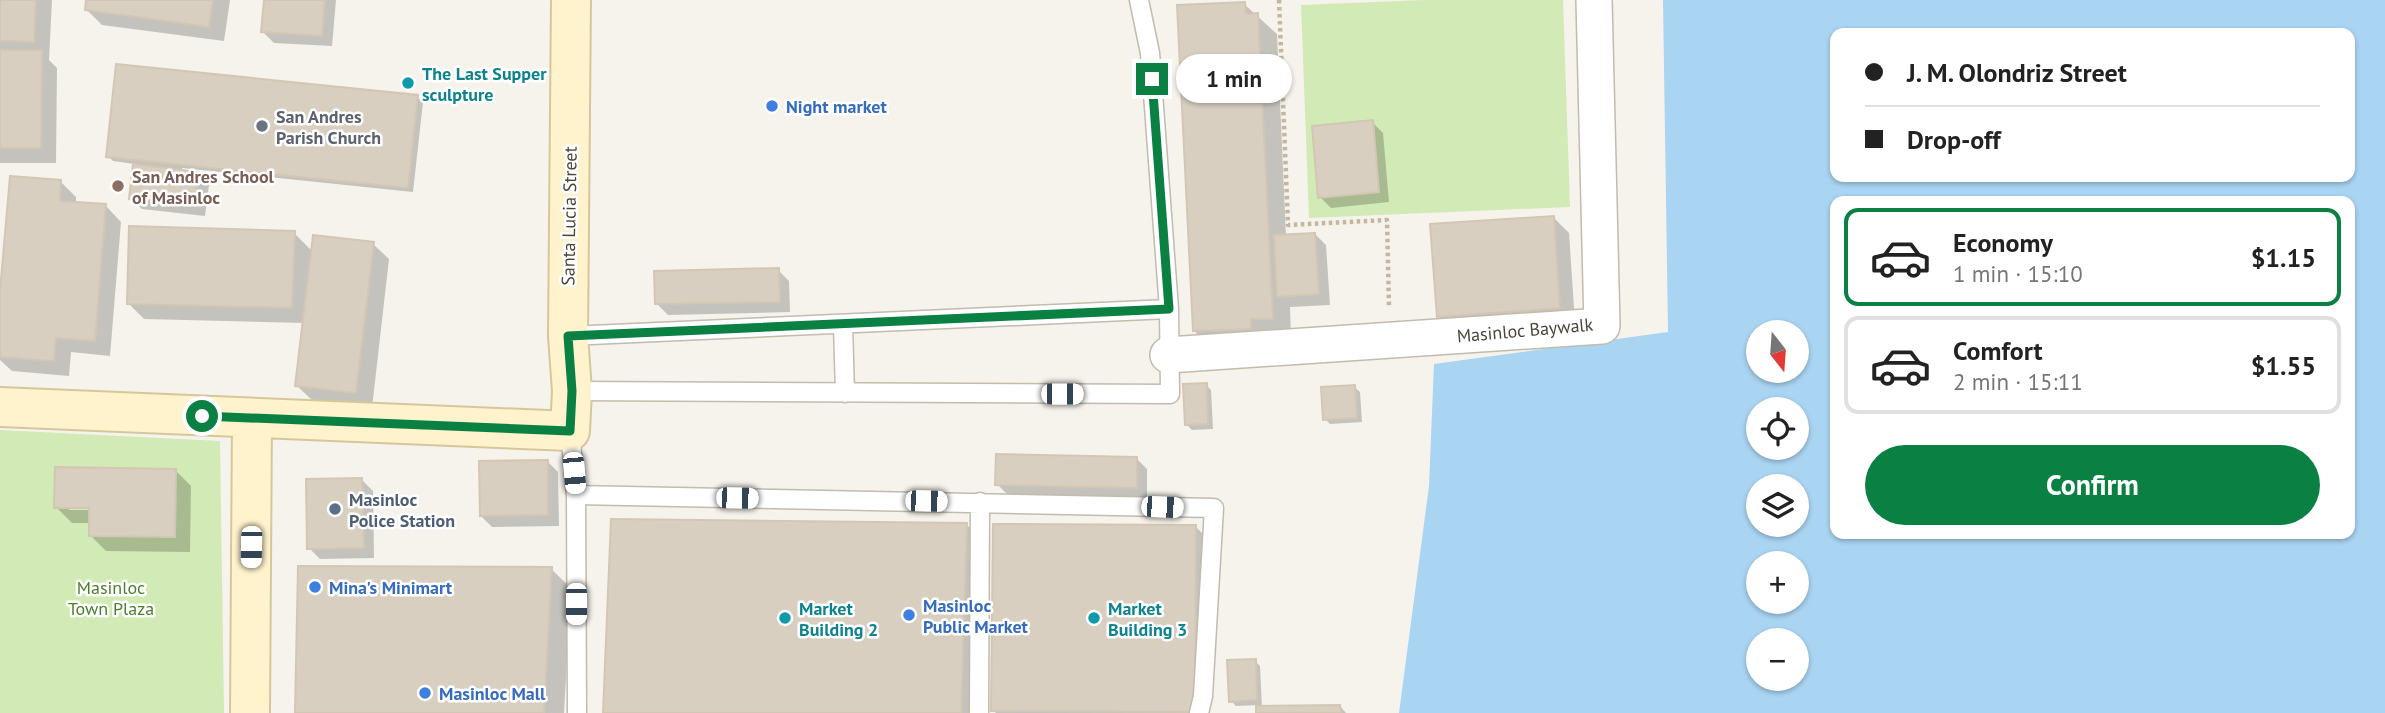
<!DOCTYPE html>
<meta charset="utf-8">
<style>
:root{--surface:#fff;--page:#f2f2f2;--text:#222;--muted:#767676;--line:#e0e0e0;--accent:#0b8043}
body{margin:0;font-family:"PT Sans",sans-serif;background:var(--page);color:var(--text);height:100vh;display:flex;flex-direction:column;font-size:26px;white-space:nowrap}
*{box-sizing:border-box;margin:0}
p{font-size:23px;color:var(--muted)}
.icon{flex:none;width:38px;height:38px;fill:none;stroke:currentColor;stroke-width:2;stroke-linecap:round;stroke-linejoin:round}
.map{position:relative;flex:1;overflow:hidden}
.side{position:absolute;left:1830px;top:196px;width:525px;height:343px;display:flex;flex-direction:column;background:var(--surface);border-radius:14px;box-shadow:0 2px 5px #0004}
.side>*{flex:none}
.hud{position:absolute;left:1830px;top:28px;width:525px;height:154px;border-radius:14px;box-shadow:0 2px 5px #0004;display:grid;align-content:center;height:154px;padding:0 35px;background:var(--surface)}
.needle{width:46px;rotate:163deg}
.fabs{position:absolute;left:1746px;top:320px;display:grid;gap:14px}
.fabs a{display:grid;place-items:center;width:63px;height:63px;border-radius:50%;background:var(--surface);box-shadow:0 2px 5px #0004;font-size:35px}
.end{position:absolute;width:32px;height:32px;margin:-16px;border:9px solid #0b8043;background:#fff;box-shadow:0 0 0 4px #fff}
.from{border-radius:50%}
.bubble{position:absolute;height:49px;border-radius:24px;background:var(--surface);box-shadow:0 2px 5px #0004;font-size:23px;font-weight:700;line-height:49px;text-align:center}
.car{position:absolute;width:21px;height:42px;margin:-21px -10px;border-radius:9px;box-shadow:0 0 5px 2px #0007;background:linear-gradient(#fff 24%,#345 0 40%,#fff 0 76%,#345 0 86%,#fff 0)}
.hud b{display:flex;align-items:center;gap:24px;height:66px;font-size:26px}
.hud b+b{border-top:2px solid var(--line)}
.hud i{width:18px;height:18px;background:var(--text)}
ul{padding:12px 0 0;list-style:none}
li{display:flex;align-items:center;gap:21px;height:98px;margin:0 14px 10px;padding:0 21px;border:4px solid var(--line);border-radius:14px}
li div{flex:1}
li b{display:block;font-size:26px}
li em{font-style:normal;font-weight:700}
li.on{border-color:var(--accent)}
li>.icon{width:63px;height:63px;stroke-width:1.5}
.action{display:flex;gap:14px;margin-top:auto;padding:14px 35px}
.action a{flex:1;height:80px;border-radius:42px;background:var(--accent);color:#fff;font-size:28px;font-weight:700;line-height:80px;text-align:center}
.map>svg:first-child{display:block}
.green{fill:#d2eab5}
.water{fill:#a9d4f2;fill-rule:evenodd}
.shadow{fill:#0003;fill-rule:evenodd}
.building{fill:#d8cfc1;stroke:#d3c7b4;stroke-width:2}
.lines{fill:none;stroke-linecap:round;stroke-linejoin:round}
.lane-casing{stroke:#c2bbae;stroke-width:21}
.street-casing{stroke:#c2bbae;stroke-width:38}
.secondary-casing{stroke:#d6c79b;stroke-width:42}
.path{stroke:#c4b79f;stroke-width:4.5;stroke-dasharray:3.5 3.5;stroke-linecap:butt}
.lane{stroke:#fff;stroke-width:18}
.street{stroke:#fff;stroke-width:35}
.secondary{stroke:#fff3cd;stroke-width:38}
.route{stroke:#0b8043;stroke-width:9}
.culture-dot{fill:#0f9aa8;stroke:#fff;stroke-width:2.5}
.shop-dot{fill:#3f7fe0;stroke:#fff;stroke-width:2.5}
.worship-dot{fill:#6b7280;stroke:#fff;stroke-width:2.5}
.education-dot{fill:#8d6e63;stroke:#fff;stroke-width:2.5}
.service-dot{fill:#5c6f8a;stroke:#fff;stroke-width:2.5}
.labels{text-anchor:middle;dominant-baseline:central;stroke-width:5;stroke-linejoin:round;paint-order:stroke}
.culture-label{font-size:18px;font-weight:bold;fill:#0d838f;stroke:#fff;text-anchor:start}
.shop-label{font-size:18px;font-weight:bold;fill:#366cbe;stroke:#fff;text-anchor:start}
.worship-label{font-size:18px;font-weight:bold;fill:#5b616d;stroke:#fff;text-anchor:start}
.education-label{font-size:18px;font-weight:bold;fill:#785e54;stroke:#fff;text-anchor:start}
.street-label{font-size:18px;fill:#4b4439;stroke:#fff}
.service-label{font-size:18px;font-weight:bold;fill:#4e5e75;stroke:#fff;text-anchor:start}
.park-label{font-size:18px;fill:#4a7f2a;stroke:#fff}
</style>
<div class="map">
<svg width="2385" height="713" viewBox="0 0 2385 713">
<rect width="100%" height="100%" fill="#f6f3ec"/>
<!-- green -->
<path class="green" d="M1424,0h139l7,207 -261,11 -8,-213z
M0,430l220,11 4,272h-224z"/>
<!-- water -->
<path class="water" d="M1663,0h722v713h-986l30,-227 5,-122 234,-32zM1836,33h514v144h-514zM1836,201h514v333h-514zM1759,332h38v39h-38zM1759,410h38v38h-38zM1759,486h38v39h-38zM1759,564h38v38h-38zM1759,640h38v39h-38z"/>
<!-- shadow -->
<path class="shadow" d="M0,0h52l-3,60 8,8 -1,95h-56z
M88,0h142l-6,41 -122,-16 -16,-16z
M266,0h70l-4,46 -58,-3 -11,-11z
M1244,4l33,30 9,202 29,-2 11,11 4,60 -40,2 1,30 -77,13 -20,-19z
M417,97l6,5 -10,90 -231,-24 -1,4 17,2 11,11 -4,31 -63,-7 -11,-11 4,-34 -22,-3 -5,-5z
M1372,122l11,11 6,69 -58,6 -11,-11z
M61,182l15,15v7l30,2 15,16 -11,134 -39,-4 -2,24 -57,-5 -12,-11v-49z
M1553,217l16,16 6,90 -121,9 -15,-16z
M294,233l18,18 61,-7 16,15 -17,149 -59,-7 -16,-15 7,-63 -160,-4 -16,-16z
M778,270l11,11 1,31 -122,3 -11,-11z
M1206,385l5,5 2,39 -21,1 -5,-5z
M1354,387l6,5 2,30 -32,2 -5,-5z
M1136,458l11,11v29l-139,-3 -11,-11z
M547,461l11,11 1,54 -67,1 -11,-11z
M175,470l16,16 -1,66 -84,-1 -16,-16 1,-12h-19l-16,-16zM69,506h29v4h-29z
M362,480l11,11 1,67 -54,1 -11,-11z
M966,524l16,16 -6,173h-371z
M1196,527l15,15 -1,171h-214l-3,-3z
M551,569l20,19 -7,125h-268z
M1255,661l5,5 2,42 78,-2 6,7h-88v-8l-22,1 -5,-5z"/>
<!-- building -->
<path class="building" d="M0,0h36l-2,42 -34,-1z
M86,0h127l-4,27 -124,-17z
M264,0h61l-3,36 -61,-4z
M1245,2l1,12 12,-1 15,306h-22v10l-58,2 -16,-326z
M0,50h42l-1,98h-41z
M116,64l302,31 -10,93 -302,-31z
M1373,120l6,72 -61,6 -6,-72z
M133,164l66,8 -5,34 -65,-7z
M10,176l51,4 -1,21 46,3 -11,137 -39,-3 -2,23 -54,-4v-66z
M1554,216l6,92 -123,9 -7,-93z
M129,226l166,5 -3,77 -165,-4z
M1315,233l4,61 -42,3 -3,-62z
M313,235l61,7 -18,151 -61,-7z
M779,268l1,34 -125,2 -1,-33z
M1207,383l1,41 -23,1 -2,-41z
M1355,385l2,33 -34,2 -2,-33z
M996,454l141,3v31l-142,-3z
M548,460v55l-68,1 -1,-55z
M55,467l121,2 -1,68 -86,-1v-28h-35z
M362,478l2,70 -57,1 -1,-70z
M611,519l356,4 -6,190h-358z
M993,524l203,1 -1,187 -204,-1z
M298,566l254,1 -8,146h-249z
M1256,659l1,41 -28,2 -2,-42z
M1340,705l1,8h-85v-7z"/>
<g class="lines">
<defs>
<path id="lane" d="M843,325l2,68
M568,336l601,-27 -19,-256 -11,-53
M572,391l598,3 -1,-85
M570,431l6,64 1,218
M576,495l638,13 -11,188 -4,17
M979,713l1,-211"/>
<path id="street" d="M1168,355l434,-29 -8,-326"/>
<path id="secondary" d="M0,407l570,24 2,-40 -4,-55 3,-336
M250,713l2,-294"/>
</defs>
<!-- lane casing -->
<use href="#lane" class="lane-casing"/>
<!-- street casing -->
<use href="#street" class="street-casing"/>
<!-- secondary casing -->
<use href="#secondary" class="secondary-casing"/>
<!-- path -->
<path class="path" d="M1279,0l9,225 99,-5 2,87"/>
<!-- lane -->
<use href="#lane" class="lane"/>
<!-- street -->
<use href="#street" class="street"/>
<!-- secondary -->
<use href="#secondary" class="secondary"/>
</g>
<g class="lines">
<!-- route -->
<path class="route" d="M202,416l368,15 2,-40 -4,-55 601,-27 -17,-230"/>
</g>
<!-- markers -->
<g class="culture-dot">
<circle cx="408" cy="83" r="7"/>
<circle cx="785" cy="618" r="7"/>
<circle cx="1094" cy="618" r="7"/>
</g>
<g class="shop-dot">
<circle cx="772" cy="106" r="7"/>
<circle cx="315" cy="587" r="7"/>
<circle cx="909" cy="615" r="7"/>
<circle cx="425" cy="693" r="7"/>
</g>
<circle class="worship-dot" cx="262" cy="126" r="7"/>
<circle class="education-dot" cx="118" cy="186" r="7"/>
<circle class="service-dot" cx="335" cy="509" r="7"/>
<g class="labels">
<!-- culture labels -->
<g class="culture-label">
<text x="422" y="73">The Last Supper<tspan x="422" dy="21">sculpture</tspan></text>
<text x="799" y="608">Market<tspan x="799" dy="21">Building 2</tspan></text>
<text x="1108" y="608">Market<tspan x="1108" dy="21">Building 3</tspan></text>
</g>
<!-- shop labels -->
<g class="shop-label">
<text x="786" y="106">Night market</text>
<text x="329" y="587">Mina's Minimart</text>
<text x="923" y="605">Masinloc<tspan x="923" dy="21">Public Market</tspan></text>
<text x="439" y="693">Masinloc Mall</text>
</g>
<!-- worship labels -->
<g class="worship-label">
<text x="276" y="116">San Andres<tspan x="276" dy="21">Parish Church</tspan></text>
</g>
<!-- education labels -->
<g class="education-label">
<text x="132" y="176">San Andres School<tspan x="132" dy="21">of Masinloc</tspan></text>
</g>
<!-- street labels -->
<g class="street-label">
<text transform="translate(569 216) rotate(-89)">Santa Lucia Street</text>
<text transform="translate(1525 330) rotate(-5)">Masinloc Baywalk</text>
</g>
<!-- service labels -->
<g class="service-label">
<text x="349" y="499">Masinloc<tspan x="349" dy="21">Police Station</tspan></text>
</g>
<!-- park labels -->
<g class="park-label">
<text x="111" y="587">Masinloc<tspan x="111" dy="21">Town Plaza</tspan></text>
</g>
</g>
</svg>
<div class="fabs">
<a><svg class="needle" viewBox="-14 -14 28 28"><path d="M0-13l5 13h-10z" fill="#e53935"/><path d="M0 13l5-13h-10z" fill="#767676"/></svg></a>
<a><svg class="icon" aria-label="locate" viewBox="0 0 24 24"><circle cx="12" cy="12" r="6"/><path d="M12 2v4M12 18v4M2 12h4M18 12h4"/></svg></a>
<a><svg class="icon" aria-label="layers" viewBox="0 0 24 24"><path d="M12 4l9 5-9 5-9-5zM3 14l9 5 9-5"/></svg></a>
<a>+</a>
<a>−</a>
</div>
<i class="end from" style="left:202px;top:416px"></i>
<i class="end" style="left:1152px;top:79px"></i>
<div class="bubble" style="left:1176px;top:54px;width:116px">1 min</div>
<i class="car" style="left:1062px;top:394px;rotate:90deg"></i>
<i class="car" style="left:574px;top:473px;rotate:175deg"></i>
<i class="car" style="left:737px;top:498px;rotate:91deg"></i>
<i class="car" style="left:926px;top:501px;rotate:91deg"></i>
<i class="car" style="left:1162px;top:507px;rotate:92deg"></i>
<i class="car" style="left:251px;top:547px;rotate:181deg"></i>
<i class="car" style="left:576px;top:604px;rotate:180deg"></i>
<div class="hud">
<b><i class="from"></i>J. M. Olondriz Street</b>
<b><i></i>Drop-off</b>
</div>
<section class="side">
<ul>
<li class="on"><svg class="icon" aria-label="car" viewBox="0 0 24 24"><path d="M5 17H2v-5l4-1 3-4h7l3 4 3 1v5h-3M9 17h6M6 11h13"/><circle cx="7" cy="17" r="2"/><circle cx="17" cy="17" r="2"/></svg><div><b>Economy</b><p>1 min · 15:10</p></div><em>$1.15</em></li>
<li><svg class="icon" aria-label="car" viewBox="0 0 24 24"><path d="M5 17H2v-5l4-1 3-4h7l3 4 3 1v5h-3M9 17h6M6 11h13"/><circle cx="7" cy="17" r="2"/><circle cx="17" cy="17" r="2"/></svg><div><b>Comfort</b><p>2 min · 15:11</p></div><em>$1.55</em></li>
</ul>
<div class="action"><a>Confirm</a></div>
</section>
</div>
